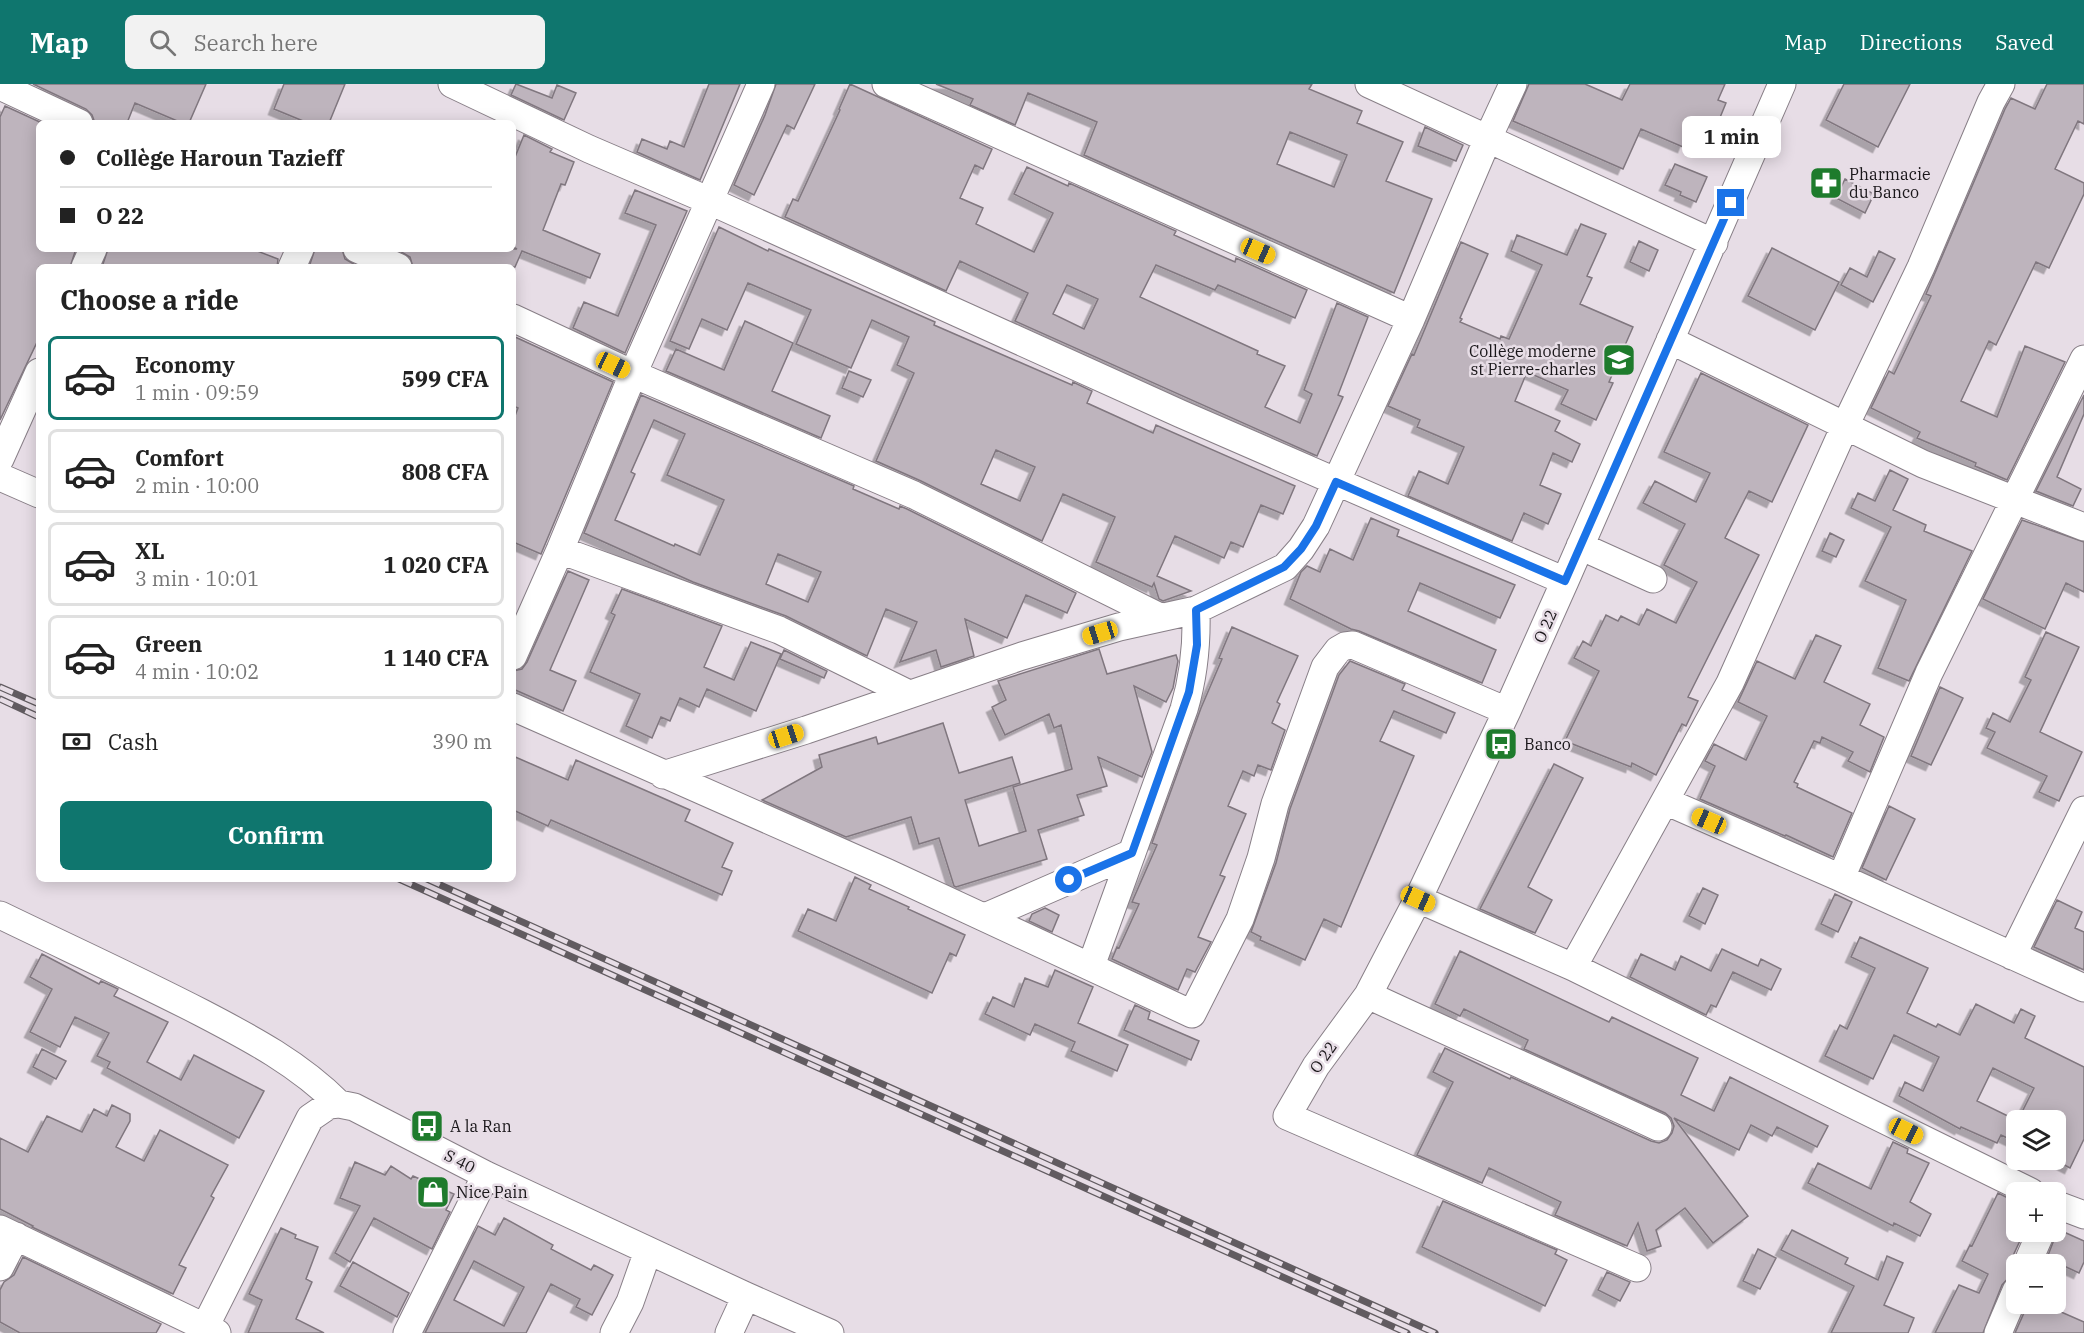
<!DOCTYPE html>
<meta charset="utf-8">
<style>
:root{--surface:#fff;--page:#f2f2f2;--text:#222;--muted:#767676;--line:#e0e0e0;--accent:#0f766e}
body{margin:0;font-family:"IBM Plex Serif",serif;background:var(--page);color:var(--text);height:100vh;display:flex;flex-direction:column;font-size:22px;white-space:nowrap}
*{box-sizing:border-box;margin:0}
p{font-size:20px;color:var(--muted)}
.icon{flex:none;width:33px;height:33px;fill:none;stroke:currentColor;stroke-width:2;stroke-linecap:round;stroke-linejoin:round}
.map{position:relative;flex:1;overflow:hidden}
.sheet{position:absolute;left:36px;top:180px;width:480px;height:618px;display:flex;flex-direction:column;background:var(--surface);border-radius:9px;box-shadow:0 3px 15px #0003}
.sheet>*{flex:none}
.banner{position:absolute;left:36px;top:36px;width:480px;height:132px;border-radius:9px;box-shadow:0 3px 15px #0003;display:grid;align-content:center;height:132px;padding:0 24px;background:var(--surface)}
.buttons{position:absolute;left:2006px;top:1026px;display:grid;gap:12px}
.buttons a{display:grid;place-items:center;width:60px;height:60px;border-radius:9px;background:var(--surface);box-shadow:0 3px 15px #0003;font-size:30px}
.end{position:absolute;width:27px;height:27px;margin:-14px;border:8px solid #1a73e8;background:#fff;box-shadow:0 0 0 3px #fff}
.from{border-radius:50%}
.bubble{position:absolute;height:42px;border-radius:9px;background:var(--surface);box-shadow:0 3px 15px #0003;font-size:20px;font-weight:700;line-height:42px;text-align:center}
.car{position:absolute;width:18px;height:36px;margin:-18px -9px;border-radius:8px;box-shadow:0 0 4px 2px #0007;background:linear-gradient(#f5c518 24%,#345 0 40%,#f5c518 0 76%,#345 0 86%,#f5c518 0)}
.banner b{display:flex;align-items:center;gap:21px;height:57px;font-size:22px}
.banner b+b{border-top:2px solid var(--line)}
.banner i{width:15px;height:15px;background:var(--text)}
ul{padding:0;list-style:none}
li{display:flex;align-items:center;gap:18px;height:84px;margin:0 12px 9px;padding:0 12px;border:3px solid var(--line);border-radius:9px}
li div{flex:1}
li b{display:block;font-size:22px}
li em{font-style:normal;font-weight:700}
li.current{border-color:var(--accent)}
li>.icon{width:54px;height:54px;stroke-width:1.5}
h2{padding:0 24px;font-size:27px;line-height:72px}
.pay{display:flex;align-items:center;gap:15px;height:66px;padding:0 24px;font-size:22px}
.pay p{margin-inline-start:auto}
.action{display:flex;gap:12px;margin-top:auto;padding:12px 24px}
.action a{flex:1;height:69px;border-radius:9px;background:var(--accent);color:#fff;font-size:24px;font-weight:700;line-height:69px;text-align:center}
header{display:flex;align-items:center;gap:36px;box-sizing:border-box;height:84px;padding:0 30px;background:var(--accent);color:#fff}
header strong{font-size:28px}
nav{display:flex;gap:33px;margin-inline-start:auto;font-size:21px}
.search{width:420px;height:54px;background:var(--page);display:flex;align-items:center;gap:15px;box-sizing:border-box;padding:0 21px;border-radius:9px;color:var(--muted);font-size:22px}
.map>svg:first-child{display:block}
.building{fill:#beb4bd;stroke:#80777f;stroke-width:1.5;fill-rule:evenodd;filter:url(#shadow)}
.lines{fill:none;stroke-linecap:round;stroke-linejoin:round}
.minor-casing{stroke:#887f87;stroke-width:29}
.minor{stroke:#fff;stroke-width:27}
.rail-casing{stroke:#615b60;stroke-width:7}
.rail{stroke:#e7dde6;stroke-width:4.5;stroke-dasharray:14;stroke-linecap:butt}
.route{stroke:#1a73e8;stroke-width:8}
.labels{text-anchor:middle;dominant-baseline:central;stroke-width:5;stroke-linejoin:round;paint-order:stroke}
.poi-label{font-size:16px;fill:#191619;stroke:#e7dde6;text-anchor:start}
.street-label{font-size:16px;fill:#191619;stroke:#e7dde6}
</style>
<header>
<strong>Map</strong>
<div class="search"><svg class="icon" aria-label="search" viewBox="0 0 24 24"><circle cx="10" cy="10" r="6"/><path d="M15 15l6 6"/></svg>Search here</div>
<nav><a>Map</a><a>Directions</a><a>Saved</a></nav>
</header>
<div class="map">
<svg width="2084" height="1249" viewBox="0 0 2084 1249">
<defs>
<filter id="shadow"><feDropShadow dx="-5.5" dy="5.5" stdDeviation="0" flood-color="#0004"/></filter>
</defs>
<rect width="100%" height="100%" fill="#e7dde6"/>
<!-- building -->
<path class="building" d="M33,0h173l-17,39h-7l-47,-20 -8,20h-32l-3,-8 -6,-6z
M284,0h61l-16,39h-21l-34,-14z
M516,0l36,14 5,-13 19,8 -12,27 -53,-25z
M709,0h31l-40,96 -63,-28 5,-13 25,10 3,-8 14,6z
M776,0h39l-21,45 -7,-4 -33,70 -20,-10 31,-70z
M850,0l142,65 -9,20 -8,-4 -15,33 23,10 -7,16 58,28 19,-39 -39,-19 13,-27 41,19 1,-3 107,48 -2,4 61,27 1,-4 71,32 -12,28 -77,-33 -3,5 -59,-25 -16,32 118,54 -1,3 28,12 -20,41 35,16 12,-29 -8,-4 33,-87 31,14 -30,78 5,2 -26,59 -302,-135 13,-28 -68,-32 -14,30 -161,-74 8,-18 5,2 42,-91 -1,-1zM1067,201l31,14 -14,30 -31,-15z
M936,0h376l-3,5 53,22 -5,12 46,19 -17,39 46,18 -38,94 -310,-138 13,-33 -69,-29 -13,32 -45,-20 3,-6zM1290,48l57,23 -13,32 -57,-23z
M1529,0h56l37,16 8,-16h95l-7,16 8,3 -14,34 -21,-10 -8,20 -42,-18 -18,40 -110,-48z
M1844,0h66l-32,63 -52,-27z
M2047,0h37v40l-6,-3 -23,48 29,14v11l-35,74 -13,-6 -40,83 -7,-4 -28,60 36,16 28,-71 40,16 -58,118 -32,-14 1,-3 -59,-25 3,-6 -49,-24 18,-37 5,3 37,-78 -5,-2 79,-185 6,-11 24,11z
M5,22l37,17h-3v126h37l-6,18h-31v71l-39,82v-303z
M1425,43l38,18 -7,16 -38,-15z
M524,51l28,14 -2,3 24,10 -9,23 -4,-1 -18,46 57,24 -10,24 -68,-27 -7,16h-102l-3,-10 -14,-8h121l-4,-2v-85z
M1675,80l32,13 -11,25 -16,-7 1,-3 -16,-7z
M1845,95l29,15 -9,19 -29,-15z
M635,106l52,21 -62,142 -52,-25 11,-26 34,14 38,-91 -31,-12z
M1581,140l25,10 -19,42 5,2 -12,26 53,23 -24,55 4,1 -17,37 -35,-16 7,-14 -41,-18 -12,29 45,20 -5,10 25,13 -8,18 -19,-9 -13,32 21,9 -13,30 -24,-11 -12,28 -104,-45 11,-25 29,13 16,-37 -47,-20 3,-7 -32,-14 24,-52 2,1 47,-113 27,12 -28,64 2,1 -2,3 40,17 1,-3 8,3 33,-74 -31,-14 6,-16 50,20z
M719,143l49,24 1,-2 166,73 -1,3 138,60 1,-3 19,9 -5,12 66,30 3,-8 139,61 -12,28 -22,-9 -18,42 -12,-5 -7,16 -49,-22 -18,40 34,15 -28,10 -4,-2 -5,-16 -2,4 -56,-25 19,-45 -52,-23 -21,47 -121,-60 -45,-20 38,-88 -17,-8 12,-28 -37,-17 -21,48 -55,-24 15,-34 -63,-27 -21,47 -25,-11 -13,30 -19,-8zM996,366l39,17 -15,34 -39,-17z
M1639,157l19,9 -9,21 -19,-9z
M1772,164l67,34 -24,48 -67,-34z
M108,165h144l26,10 -1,8h-175z
M315,165h27l3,10 14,8h-50z
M1879,167l16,8 -22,43 -32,-17 9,-17 17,9z
M745,237l48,22 -21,48 58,25 -9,22 -155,-67 10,-22 48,21z
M513,252l100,46 -72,172 -28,-12v-121l5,-13 -5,-2z
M849,287l22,9 -8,17 -21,-9z
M1701,289l107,52 -36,77 -23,-11 -24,47 34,17 -71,142 10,4 -12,25 -4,-2 -26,51 -24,-12 -1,4 -66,-26 34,-70 -25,-13 9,-17 8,5 15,-31 12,6 3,-5 18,9 8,-16 29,14 21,-41 -33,-17 21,-41 -42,-21 12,-22 41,21 14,-29 -46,-21z
M641,311l213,91 -1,3 46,20 1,-3 7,3 169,84 -9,20 -41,-18 -19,43 -42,-19 9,37 -33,11 -5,-17 -36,12 17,-40 -31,-13 -19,47 -81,-40 -93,-34 -109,-49zM654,336l31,14 -18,41 57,25 -24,55 -25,-11 -1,2 -59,-26 20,-46 -4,-2zM778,470l43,18 -13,30 -42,-18z
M2084,311v19l-27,63 24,12 -8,17 -37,-15z
M1890,386l18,9 -15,31 33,15 -2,6 48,20 -63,130 -31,-13 28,-68 -41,-19 26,-54 -40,-19 7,-15 17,8z
M1371,434l28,12 -2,6 118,49 -15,33 -80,-35 -12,28 88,39 -14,33 -123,-52 -8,-2 -61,-30 11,-27 6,-6 13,6 10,-23 23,11z
M2022,436l62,22v50l-18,-9 -21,46 -62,-30z
M1830,449l14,7 -8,17 -14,-6z
M568,487l21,9 -39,90 26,11 -13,30 -50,-22v-18l9,-2 5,-7z
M622,505l100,37 -18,41 30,13 17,-38 30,12 -25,57 -49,-22 -8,18 -19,-9 -10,23 -9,-4 -9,21 -26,-12 14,-32 -50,-22 25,-57 -4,-2z
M1232,543l66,29 -21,46 3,2 -8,19 13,7 -14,40 -13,-5 -4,11 -11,-5 -15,35 18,8 -26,61 5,2 -27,60 13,5 -16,30 -8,-3 -9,21 -66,-31 5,-12 2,1 20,-44 -7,-2 25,-57 -5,-2 49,-135 21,-49 -3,-1z
M2046,548l33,15 -39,85 42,20 -23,49 -20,-9 8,-16 -60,-28 8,-16 -9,-4 7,-15 17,9 21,-42 -6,-3z
M1816,551l25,11 -17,36 46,22 -10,21 24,12 -14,35 -22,-11 5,-9 -31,-15 -2,6 -6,-2 -20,41 4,2 -1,3 55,26 -19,44 -47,-22 -1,1 -85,-37 15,-33 -10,-5 9,-17 32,16 21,-44 -29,-14 19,-41 38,18z
M1099,565l8,25 69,-19 2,6 -5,27 -7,14 -32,-16 18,66 -10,25 -44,-20 9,29 -30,9 7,20 -46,15 9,29 -91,28 -2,-1 -15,-48 -20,6 -8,-27 -65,20 -84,-37 60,-33 -3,-12 57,-18 2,7 65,-21 16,50 53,-16 8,26 -55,17 14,46 47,-15 -13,-44 59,-18 -11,-44 -7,3 -5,-14 -44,21 -13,-28 14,-7 -8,-19z
M784,566l43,21 -3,7 -44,-19z
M1350,577l55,23 -3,6 53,23 -9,20 -52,-22 -14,30 34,15 -73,171 -17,-8 -19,41 -45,-20 1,-3 -10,-5 25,-69 14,-54 49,-134z
M1940,603l23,11 -32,67 -20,-9z
M513,672l55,24 8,-20 114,50 -5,11 48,22 -11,24 10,4 -10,24 -171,-75 -3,6 -35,-16z
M1554,680l29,14 -55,109 24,13 -17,33 -55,-24z
M1889,722l26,13 -29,61 -24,-12z
M855,793l16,8 -2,4 40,18 -1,2 57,26 -9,21 -6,-3 -18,40 -134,-62 10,-22 28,12z
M1703,804l15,7 -13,29 -16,-8z
M1835,810l17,8 -14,30 -17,-8z
M2057,816l25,12 -7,16 9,4v38l-50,-23z
M1045,824l14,7 -7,17 -23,-11 3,-7z
M1860,853l68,31 -21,45 29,14 2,-3 22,11 16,-31 38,19 7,-14 14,7 -10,22 59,29v72l-14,29 -15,-8v-40h-37l16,-32 -41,-20 -16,33 39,19v22l-15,-7 -4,8 -36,-16 -1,2 -61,-33 6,-14 18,9 16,-34 -45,-22 -21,44 -48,-23 15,-31 7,4 28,-61 -24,-11z
M1722,865l36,17 3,-7 20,10 -10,21 -38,-18 -17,35 -5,-2 -5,10 -76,-38 11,-23 34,16 6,-14 30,15z
M1460,867l149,71 3,-5 86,41 -17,37 33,16 16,-34 98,49 -11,21 -40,-20 -5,9 -21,-11 -12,25 -65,-32 74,98 -35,27 -28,-35 -29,22 5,16 -14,5 -9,-28 -11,23 -72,-31 6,-13 -72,-34 -7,15 -65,-28 36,-73 -20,-10 12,-24 65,31 1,-2 140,64 8,2 8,-3 5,-7 2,-7 -3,-8 -6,-5 -141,-64 4,-9 -64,-31 -4,7 -25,-12z
M42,870l57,30 2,-3 13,6 4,2 -4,7 54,26 -21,40 34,18 13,-25 70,36 -25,47 -132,-70 3,-6 -13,-6 12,-23 -34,-16 -15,30 -30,-15 22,-43 -22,-12z
M1055,886l38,17 -15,36 50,22 -11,26 -46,-20 4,-9 -40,-18 -5,11 -45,-21 8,-17 21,10 11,-29 23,9z
M1135,921l15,7 -2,7 51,22 -8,19 -67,-30z
M42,965l24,12 -10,18 -23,-12z
M112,1021l18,9v7l-14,26 28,14 16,-31 68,35 -17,31 3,2 -35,67 7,3 -13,26 -141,-67 1,-1 -33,-17v-71l28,14 19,-36 35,16 12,-23 13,7z
M1893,1058l15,7 -1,4 22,10 -19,39 21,12 -11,22 -26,-13 -1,3 -85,-43 10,-20 53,26z
M355,1078l30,13 6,-9 20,13 2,-3 41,18 -8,16 4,2 -18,37 -58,-31 -24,44 -15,-9 25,-47 -20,-8z
M1998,1109l18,9v30h8l-12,26 -1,7 3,7 -12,13 -19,48h-48l24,-48 20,8 9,-19 -26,-13 8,-16 2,1z
M1443,1117l114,49 -2,4 12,6 -22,46 -123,-59z
M504,1134l49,27 -2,4 40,21 3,-5 19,10 -21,40 -16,-8 4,-8 -29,-15 -25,49h-101l53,-107 17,9zM474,1177l50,26 -20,39 -50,-26z
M281,1144l15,7 -1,3 23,9 -12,32 6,3 -16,37 28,14h-76l14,-33 -13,-6z
M1792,1146l56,28 -3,6 33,16 9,-24 16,7 -19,42 30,13 -6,15h-77l23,-47 -73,-36z
M2057,1148h7l20,9v21l-5,11 -32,-15z
M1758,1165l18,9 -16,31 -17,-8z
M23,1173l138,67 -5,9h-136l-20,-11v-32l4,-8 10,-7z
M353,1178l56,31 -12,24 -57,-31z
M1607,1188l23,10 -10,19 -22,-11z
M2028,1220h15l41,18v11h-69z"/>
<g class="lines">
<defs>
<path id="minor" d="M452,0l137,65 121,52 471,213 384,167
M886,0l525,235
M1369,0l345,159
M0,2l79,37
M357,165l41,18
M85,183l8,-18
M292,183l8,-18
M513,234l120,56 281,121 246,122
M1670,256l253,124 161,63
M2084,275l-155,314 -88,205 243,110
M0,375l39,-87
M0,393l39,17
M1580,462l73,33
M560,466l219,80 130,64
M513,572l47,-106 73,-176 128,-290
M513,623l373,165 306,142 48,-95 21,-61 14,-54 50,-137 13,-17 7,-4 8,-1 154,66
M663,691l143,-45 216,-74 97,-29 77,-17 89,-43 16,-18 15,-23 95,-207 77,-181 25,-54
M1665,717l176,77
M1418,815l155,68 458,225
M0,831c68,33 136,64 202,98 50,26 97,51 137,91
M985,833l147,-64
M2012,872l72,-146
M1091,882l93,-257c10,-33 13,-64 12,-99
M1573,883l157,-284 115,-257 76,-159 70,-165 10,-18
M1368,911c96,45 194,87 290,132
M2055,1120l29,11
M0,1145l217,104
M2027,1180l14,-32
M0,1183l16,-31
M1637,1184l-350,-152 29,-50 52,-71 50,-96 89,-188 58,-130 217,-497
M202,1249l108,-215 19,-13 10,-1 15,3 132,68 260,121 84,37
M407,1249l79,-158
M614,1249l16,-31 18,-51
M729,1249l17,-37
M1998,1249l18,-42"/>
</defs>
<!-- minor casing -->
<use href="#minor" class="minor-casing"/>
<!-- minor -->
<use href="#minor" class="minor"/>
<defs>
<path id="rail" d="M0,603l39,17
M0,615l39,18
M399,795l1008,454
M427,795l1008,454"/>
</defs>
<!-- rail casing -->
<use href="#rail" class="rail-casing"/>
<!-- rail -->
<use href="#rail" class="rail"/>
</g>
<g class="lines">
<!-- route -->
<path class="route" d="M1069,796l63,-27 57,-161 8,-47 -1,-35 88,-43 17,-18 15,-23 20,-44 229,99 166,-378"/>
</g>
<!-- icons -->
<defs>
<symbol id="pharmacy-square" viewBox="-11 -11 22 22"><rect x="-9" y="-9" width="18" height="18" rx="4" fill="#1e7b2c" stroke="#e7dde6"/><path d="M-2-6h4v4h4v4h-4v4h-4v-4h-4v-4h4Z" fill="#fff"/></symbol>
<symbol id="school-square" viewBox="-11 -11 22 22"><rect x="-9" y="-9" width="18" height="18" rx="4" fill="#1e7b2c" stroke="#e7dde6"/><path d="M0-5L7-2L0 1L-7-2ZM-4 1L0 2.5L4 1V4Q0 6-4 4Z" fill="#fff"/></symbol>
<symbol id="bus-square" viewBox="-11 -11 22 22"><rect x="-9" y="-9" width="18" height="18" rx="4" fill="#1e7b2c" stroke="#e7dde6"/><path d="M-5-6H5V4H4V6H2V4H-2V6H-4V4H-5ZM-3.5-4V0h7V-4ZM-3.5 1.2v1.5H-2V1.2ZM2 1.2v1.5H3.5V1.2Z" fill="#fff"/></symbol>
<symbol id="shop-square" viewBox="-11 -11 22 22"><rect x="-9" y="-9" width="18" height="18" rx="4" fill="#1e7b2c" stroke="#e7dde6"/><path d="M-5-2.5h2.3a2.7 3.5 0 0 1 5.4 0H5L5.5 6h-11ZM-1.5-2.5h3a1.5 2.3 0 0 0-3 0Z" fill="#fff"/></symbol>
</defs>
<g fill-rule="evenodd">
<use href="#pharmacy-square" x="1807" y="80" width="38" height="38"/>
<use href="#school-square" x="1600" y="257" width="38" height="38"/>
<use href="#bus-square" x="1482" y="641" width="38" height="38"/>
<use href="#bus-square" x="408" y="1023" width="38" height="38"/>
<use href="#shop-square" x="414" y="1089" width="38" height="38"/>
</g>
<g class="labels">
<!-- poi labels -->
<g class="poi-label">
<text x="1849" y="90">Pharmacie<tspan x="1849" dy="18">du Banco</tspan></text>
<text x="1596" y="267" text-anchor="end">Collège moderne<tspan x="1596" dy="18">st Pierre-charles</tspan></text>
<text x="1524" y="660">Banco</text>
<text x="450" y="1042">A la Ran</text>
<text x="456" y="1108">Nice Pain</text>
</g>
<!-- street labels -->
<g class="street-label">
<text transform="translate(1545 542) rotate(-66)">O 22</text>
<text transform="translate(1323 973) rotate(-55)">O 22</text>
<text transform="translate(460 1077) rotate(27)">S 40</text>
</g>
</g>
</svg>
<div class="buttons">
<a><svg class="icon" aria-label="layers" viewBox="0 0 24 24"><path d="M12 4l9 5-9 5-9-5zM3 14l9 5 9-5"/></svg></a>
<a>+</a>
<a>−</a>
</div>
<i class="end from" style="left:1069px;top:796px"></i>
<i class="end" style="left:1731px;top:119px"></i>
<div class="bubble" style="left:1682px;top:32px;width:99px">1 min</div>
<i class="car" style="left:1258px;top:167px;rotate:114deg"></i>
<i class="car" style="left:613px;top:281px;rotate:115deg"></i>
<i class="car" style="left:1100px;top:549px;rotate:253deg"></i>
<i class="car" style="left:786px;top:652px;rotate:72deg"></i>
<i class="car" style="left:1709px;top:737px;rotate:294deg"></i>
<i class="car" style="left:1418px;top:815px;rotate:114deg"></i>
<i class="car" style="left:1906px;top:1047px;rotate:116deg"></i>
<div class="banner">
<b><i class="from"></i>Collège Haroun Tazieff</b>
<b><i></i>O 22</b>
</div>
<section class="sheet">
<h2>Choose a ride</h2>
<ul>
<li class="current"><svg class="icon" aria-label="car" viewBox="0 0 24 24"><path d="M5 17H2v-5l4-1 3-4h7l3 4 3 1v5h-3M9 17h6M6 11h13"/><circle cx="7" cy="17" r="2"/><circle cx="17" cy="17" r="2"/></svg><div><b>Economy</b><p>1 min · 09:59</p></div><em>599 CFA</em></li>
<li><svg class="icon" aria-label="car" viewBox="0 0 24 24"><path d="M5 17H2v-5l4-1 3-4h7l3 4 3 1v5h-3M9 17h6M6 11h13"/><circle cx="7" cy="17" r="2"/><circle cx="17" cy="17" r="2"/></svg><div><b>Comfort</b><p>2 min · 10:00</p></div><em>808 CFA</em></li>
<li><svg class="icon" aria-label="car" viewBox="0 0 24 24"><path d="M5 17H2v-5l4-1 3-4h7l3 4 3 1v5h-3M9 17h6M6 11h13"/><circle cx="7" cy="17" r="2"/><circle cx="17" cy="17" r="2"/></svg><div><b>XL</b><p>3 min · 10:01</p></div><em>1 020 CFA</em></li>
<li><svg class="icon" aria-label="car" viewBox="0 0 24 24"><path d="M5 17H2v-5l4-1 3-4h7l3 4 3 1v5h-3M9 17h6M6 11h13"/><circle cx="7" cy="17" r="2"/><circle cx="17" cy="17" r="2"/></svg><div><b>Green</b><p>4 min · 10:02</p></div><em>1 140 CFA</em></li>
</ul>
<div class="pay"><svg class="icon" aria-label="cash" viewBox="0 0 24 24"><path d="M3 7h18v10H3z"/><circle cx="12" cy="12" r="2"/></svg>Cash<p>390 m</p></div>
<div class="action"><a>Confirm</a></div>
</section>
</div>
